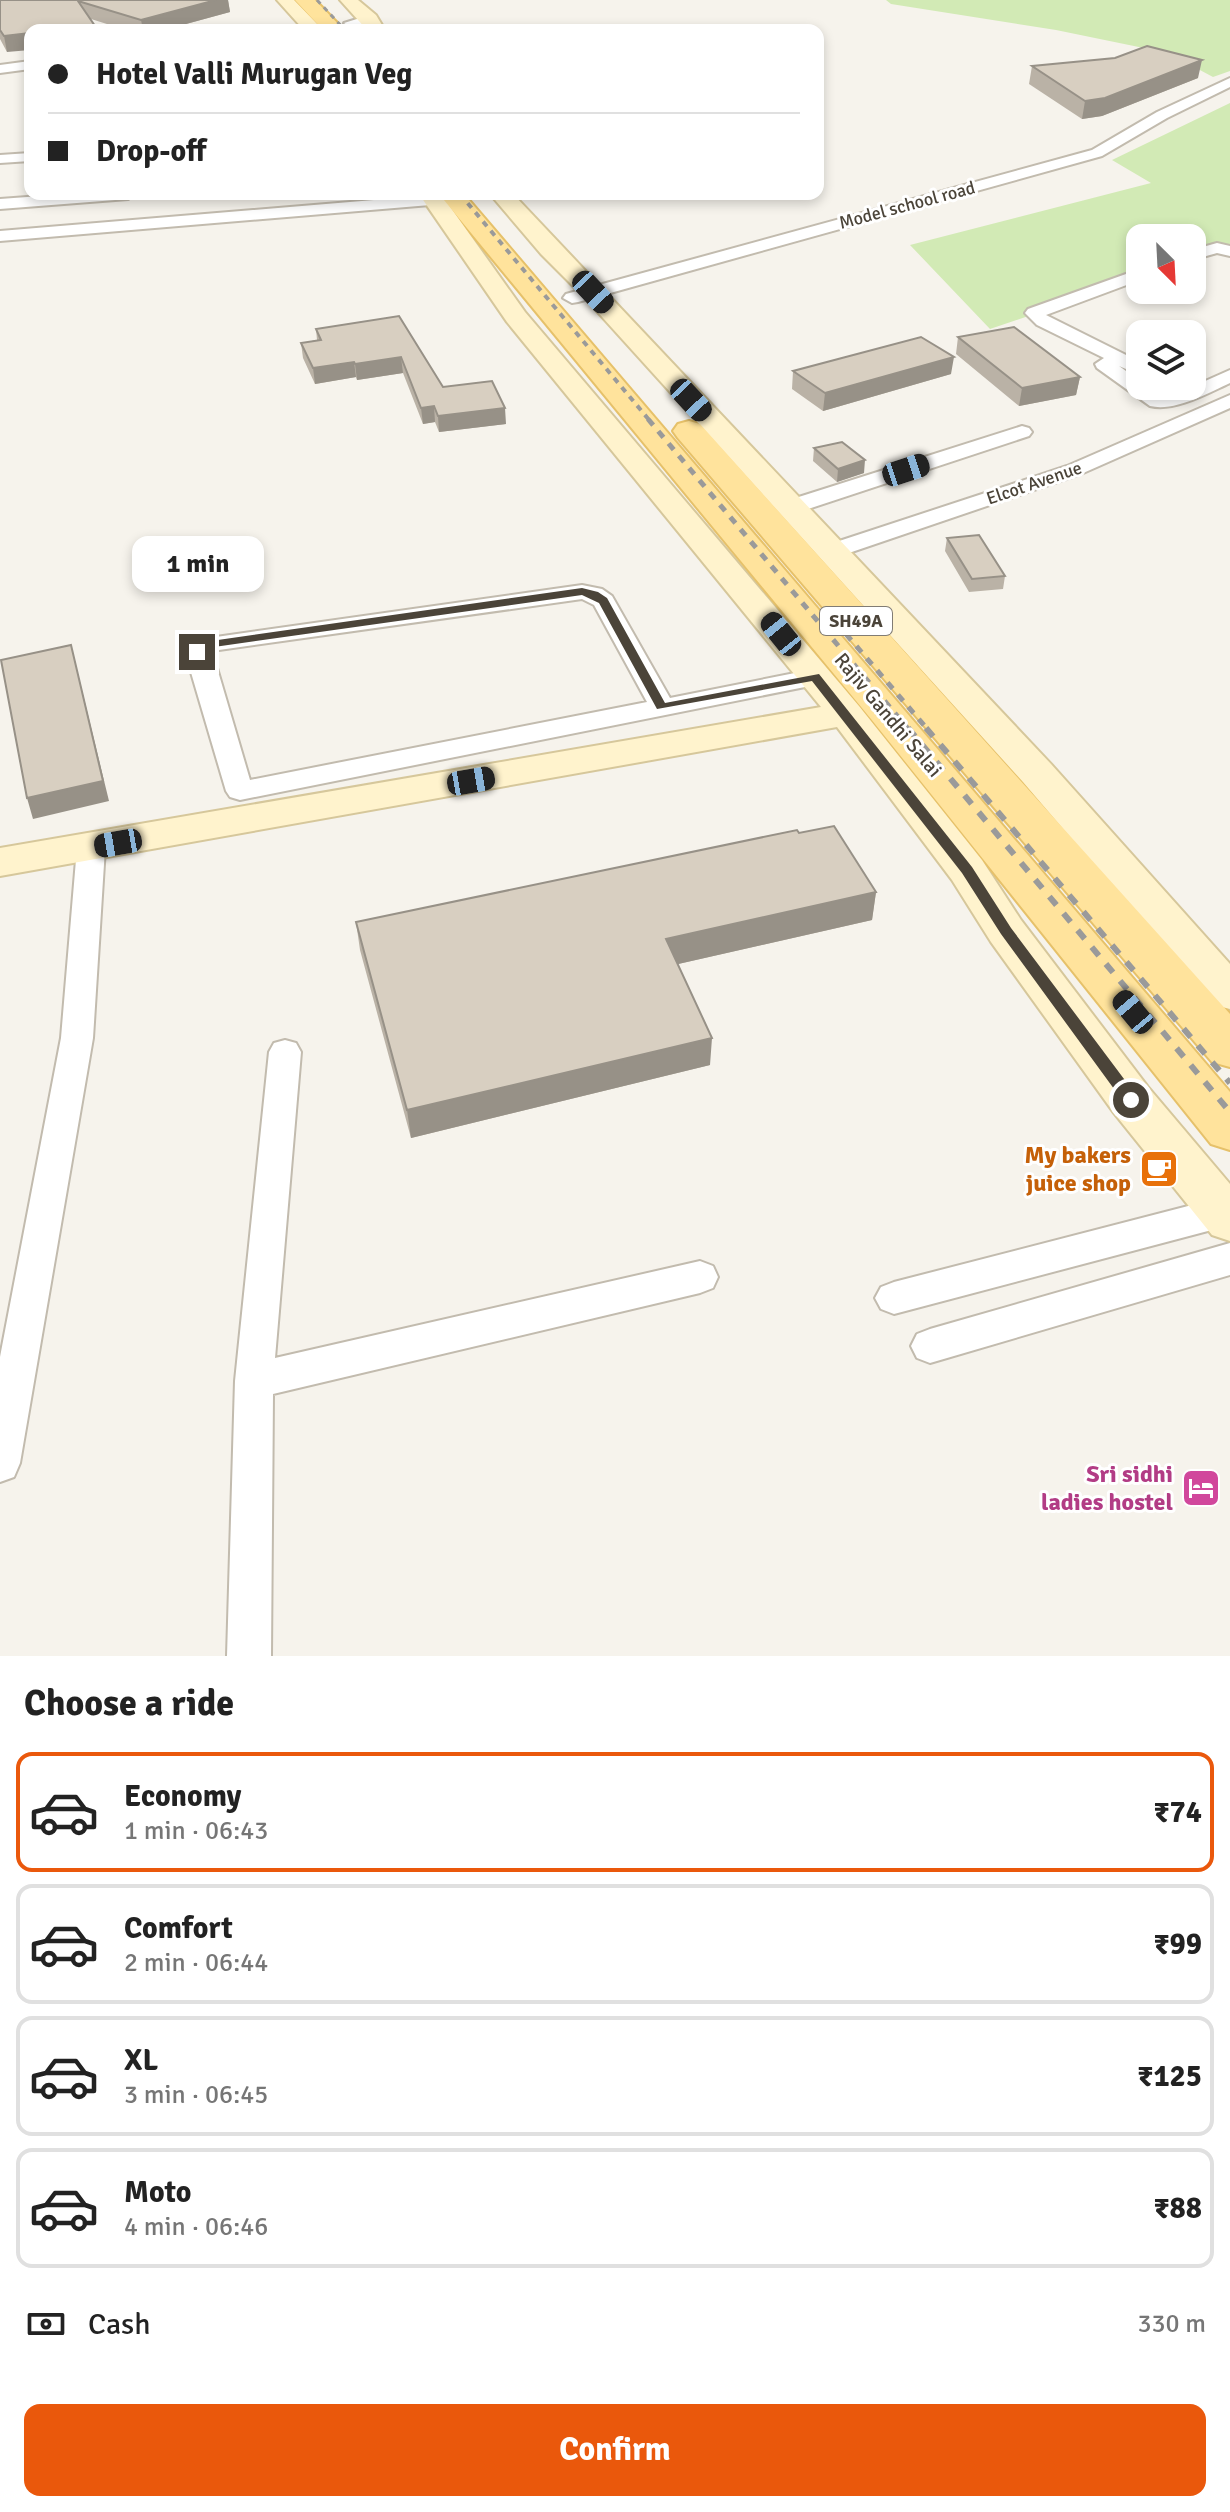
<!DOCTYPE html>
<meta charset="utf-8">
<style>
:root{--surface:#fff;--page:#f6f6f6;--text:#222;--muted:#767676;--line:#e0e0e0;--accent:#ea580c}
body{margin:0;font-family:Signika,sans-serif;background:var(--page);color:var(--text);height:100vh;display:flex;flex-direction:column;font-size:30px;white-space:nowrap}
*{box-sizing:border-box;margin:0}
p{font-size:26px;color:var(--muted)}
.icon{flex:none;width:44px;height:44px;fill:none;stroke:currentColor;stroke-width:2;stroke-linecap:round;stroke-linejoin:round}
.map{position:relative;height:1656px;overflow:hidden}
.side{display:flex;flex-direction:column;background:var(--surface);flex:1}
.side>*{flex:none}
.top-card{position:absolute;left:24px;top:24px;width:800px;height:176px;border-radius:16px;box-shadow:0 4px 12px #0003;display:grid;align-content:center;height:176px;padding:0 24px;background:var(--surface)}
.needle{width:52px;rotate:156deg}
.buttons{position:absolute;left:1126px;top:224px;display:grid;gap:16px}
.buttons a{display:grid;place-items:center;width:80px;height:80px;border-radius:16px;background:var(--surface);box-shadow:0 4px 12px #0003;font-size:40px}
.end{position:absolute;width:36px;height:36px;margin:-18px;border:10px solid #4b4439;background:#fff;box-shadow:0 0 0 4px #fff}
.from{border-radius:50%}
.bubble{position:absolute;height:56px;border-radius:16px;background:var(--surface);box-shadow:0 4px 12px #0003;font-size:26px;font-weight:700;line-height:56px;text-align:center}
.car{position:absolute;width:24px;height:48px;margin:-24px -12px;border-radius:10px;box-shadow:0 0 6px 2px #0007;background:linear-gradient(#222 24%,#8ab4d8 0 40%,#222 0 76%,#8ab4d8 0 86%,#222 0)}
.top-card b{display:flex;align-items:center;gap:28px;height:76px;font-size:30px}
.top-card b+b{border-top:2px solid var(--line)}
.top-card i{width:20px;height:20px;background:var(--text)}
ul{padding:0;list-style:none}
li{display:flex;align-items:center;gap:24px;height:120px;margin:0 16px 12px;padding:0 8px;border:4px solid var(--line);border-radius:16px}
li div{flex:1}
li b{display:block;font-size:30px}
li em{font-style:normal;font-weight:700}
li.current{border-color:var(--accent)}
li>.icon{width:72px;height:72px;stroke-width:1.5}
h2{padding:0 24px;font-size:36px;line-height:96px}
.pay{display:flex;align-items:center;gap:20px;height:88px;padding:0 24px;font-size:30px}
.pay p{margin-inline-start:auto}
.cta{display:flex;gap:16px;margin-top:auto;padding:16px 24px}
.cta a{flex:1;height:92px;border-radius:16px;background:var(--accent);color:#fff;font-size:32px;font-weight:700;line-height:92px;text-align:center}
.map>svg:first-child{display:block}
.green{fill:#d2eab5}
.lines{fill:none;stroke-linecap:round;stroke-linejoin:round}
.street-casing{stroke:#c2bbae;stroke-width:4}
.secondary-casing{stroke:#d6c79b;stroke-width:4}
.primary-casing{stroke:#e6c16a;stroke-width:4}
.street{fill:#fff;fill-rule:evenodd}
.secondary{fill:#fff3cd;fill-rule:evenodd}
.primary{fill:#ffe39c;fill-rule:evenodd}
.rail-far3{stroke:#9a9a9a;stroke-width:3;stroke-dasharray:5 5;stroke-linecap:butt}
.rail-far2{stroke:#9a9a9a;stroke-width:4;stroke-dasharray:6 6;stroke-linecap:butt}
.rail-far1{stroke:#9a9a9a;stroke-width:5;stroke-dasharray:8 8;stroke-linecap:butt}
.rail{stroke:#9a9a9a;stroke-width:6;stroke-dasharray:11 11;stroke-linecap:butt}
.wall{fill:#bab2a6}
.shaded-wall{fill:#979187}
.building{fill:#d8cfc1;stroke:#979187;stroke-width:2}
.route{fill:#4b4439}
.labels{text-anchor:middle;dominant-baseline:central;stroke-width:6;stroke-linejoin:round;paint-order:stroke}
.far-street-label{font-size:18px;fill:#4b4439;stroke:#fff}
.shield{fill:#fff;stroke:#817c74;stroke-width:2}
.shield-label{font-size:18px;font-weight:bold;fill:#4b4439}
.street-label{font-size:20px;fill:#4b4439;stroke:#fff}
.near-food-label{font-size:24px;font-weight:bold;fill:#c56008;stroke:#fff;text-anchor:end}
.near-hotel-label{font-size:24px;font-weight:bold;fill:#b23c85;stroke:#fff;text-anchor:end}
</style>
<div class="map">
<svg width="1230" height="1656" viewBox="0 0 1230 1656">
<rect width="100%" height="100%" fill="#f6f3ec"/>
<!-- green -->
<path class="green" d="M886,0h344v71l-17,6 -45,-24 -112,-23 -165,-26z
M1230,103v144l-38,13v-22h-52v40l-150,51 -80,-84 241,-62 -39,-23z"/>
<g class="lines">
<defs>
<path id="street" d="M370,15l4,1v6l-24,5 -6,-4z
M30,61v8l-30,4v-8z
M1230,78v9l-63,31 -65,38 -524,146 -6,1 -9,-5 3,-4 526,-144 65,-38z
M30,153v8l-30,2v-8z
M68,194h68l-8,5 -128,10v-10z
M446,194h11l5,4 -8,5 -454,38v-10z
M1217,243l13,3v10l-13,-3 -25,7v-10z
M1140,269v11l-94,35 94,47v13l-21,-9 21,15v5h7l13,9 25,-5 45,-20v13c-22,10 -55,29 -80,23l-53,-38 -2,-4 9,-6 -67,-33 -12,-12 3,-4z
M1230,395v13l-149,66 -241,82h-16l-3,-5 3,-5 243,-80z
M1022,426l7,2 3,4 -3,4 -230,76h-16l-3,-5 3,-5z
M582,585l20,4 10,7 58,102 145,-29 9,3 4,5 -4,5 -9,3 -575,115 -10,-3 -4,-6 -41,-139 10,-12zM582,599l12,6 53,97 -397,78 -38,-129z
M91,839l10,2 4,7 -12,190 -73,425 -6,14 -14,5v-125l61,-319 16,-190 4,-7z
M285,1040l11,3 5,9 -26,306 425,-97 13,5 5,11 -5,11 -13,5 -427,101 -2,262h-44l8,-275 34,-329 5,-9z
M1223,1197l7,3v24l-7,3 -329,87 -13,-5 -6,-11 6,-11 13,-5z
M1230,1243v32l-300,88 -13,-5 -6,-12 6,-12 13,-5z"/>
<path id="secondary" d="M277,0h17l29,30h-19z
M340,0h18l18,15 9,15h-18z
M419,194h22l84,118 334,394 123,154 39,60 127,167 82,97v57l-18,-6 -98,-122 -123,-171 -39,-62 -115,-153 -837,149v-28l821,-141 -314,-385z
M490,194h23l538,570 179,200v45l-16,-4 -191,-223 -439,-485 -43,-43z"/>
<path id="primary" d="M295,0h20l29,30h-21z
M439,194h25l766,898v58l-19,-6 -340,-425z
M689,421l11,3 530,590v53l-18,-5 -534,-624 -5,-7 5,-7z"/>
</defs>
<!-- street casing -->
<use href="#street" class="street-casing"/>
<!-- secondary casing -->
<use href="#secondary" class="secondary-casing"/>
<!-- primary casing -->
<use href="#primary" class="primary-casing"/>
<!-- street -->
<use href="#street" class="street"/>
<!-- secondary -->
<use href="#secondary" class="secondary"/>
<!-- primary -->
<use href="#primary" class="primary"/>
<!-- rail-far3 -->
<path class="rail-far3" d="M317,0l28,30"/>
<!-- rail-far2 -->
<path class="rail-far2" d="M460,194l190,227"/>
<!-- rail-far1 -->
<path class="rail-far1" d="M648,419l261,311
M846,634l82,96"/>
<!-- rail -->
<path class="rail" d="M908,728l322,384
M926,728l304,355"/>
</g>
<!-- wall -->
<path class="wall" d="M0,0h228l2,12 -66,18h-38l-35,-11 4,7 1,4h-66l-23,22 -7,-13z
M1032,66l166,12 -96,38 -20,3 -53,-35z
M399,316l44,71 63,37 -67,8 -4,-10 -12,2 -20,-51 -46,7 -1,-3 -41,7 -12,-26 -2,-15 16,-3 -1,-11z
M958,337l122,40 -4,18 -57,11 -63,-52z
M793,371l158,3 -128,37 -31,-22z
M814,448l50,25 -27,9 -24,-21z
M947,538l58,38 -2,13 -34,3 -24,-41z
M799,833l77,59 -4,28 -194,44 32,101 -299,73 -51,-188 -4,-28z"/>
<!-- shaded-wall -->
<path class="shaded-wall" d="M216,0h12l2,12 -66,18h-21l-2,-10z
M95,26l1,4h-40z
M30,33v17l-23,2 -3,-16z
M1202,60l-4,18 -96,38 -20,3 3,-18z
M401,357l2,16 -46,7 -2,-16z
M954,357l-3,17 -128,37 2,-18z
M354,362l2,15 -41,7 -2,-16z
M1080,377l-4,18 -57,11 3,-18z
M434,406l1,16 -12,2 -2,-16z
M505,408l1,16 -67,8 -1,-16z
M865,460l-1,13 -27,9 1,-13z
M71,645l38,156 -76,18 -6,-21z
M876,892l-4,28 -207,47 1,-28z
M712,1038l-2,27 -299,73 -4,-28z"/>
<!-- building -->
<path class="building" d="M0,0h216l-75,20 -63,-19 17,25 -39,4h-26v3l-26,3 -4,-6z
M1147,46l55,14 -97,38 -20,3 -53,-35 83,-8z
M399,316l44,71 49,-6 13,27 -67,8 -4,-10 -13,2 -20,-51 -46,7 -1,-2 -41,6 -12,-25 20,-3 -5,-11z
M1014,327l66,50 -58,11 -64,-51z
M921,337l33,20 -129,36 -32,-22z
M842,442l23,18 -27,9 -24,-21z
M979,535l26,41 -33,3 -25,-41z
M71,645l32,136 -76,17 -26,-138z
M834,826l42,66 -210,47 46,99 -305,72 -51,-188 441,-92 2,3z"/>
<!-- route -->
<path class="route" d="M582,588l16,4 9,6 58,105 154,-29 153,193 39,61 125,167v9h-11l-124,-170 -39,-61 -150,-192 -155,28 -58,-106 -17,-8 -375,53 -10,7 -6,-3 13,-10z"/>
<!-- icons -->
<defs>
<symbol id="cafe-square" viewBox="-11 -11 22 22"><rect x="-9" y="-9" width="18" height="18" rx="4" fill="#e8710a" stroke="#fff"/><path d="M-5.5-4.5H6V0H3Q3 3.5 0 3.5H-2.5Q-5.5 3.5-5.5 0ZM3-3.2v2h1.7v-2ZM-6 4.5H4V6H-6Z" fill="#fff"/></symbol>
<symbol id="hotel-square" viewBox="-11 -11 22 22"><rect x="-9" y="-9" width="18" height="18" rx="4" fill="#d1479c" stroke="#fff"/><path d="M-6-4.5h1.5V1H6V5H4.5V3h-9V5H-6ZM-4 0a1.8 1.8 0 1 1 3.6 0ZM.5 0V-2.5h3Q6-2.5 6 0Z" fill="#fff"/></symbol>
</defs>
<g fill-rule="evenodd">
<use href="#cafe-square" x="1137" y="1147" width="44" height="44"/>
<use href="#hotel-square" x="1179" y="1466" width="44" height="44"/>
</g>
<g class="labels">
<!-- far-street labels -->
<g class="far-street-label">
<text transform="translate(907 205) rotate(-15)">Model school road</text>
<text transform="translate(1034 483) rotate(-19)">Elcot Avenue</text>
</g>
<!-- shield labels -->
<rect class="shield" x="820" y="607" width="72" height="28" rx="6"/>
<g class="shield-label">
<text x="856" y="621">SH49A</text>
</g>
<!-- street labels -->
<g class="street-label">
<text transform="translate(888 715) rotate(50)">Rajiv Gandhi Salai</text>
</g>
<!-- near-food labels -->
<g class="near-food-label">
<text x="1131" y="1155">My bakers<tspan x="1131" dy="28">juice shop</tspan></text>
</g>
<!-- near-hotel labels -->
<g class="near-hotel-label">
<text x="1173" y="1474">Sri sidhi<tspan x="1173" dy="28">ladies hostel</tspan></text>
</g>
</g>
</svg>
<div class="buttons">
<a><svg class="needle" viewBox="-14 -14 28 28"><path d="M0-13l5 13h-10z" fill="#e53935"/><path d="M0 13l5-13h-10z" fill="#767676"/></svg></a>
<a><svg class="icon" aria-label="layers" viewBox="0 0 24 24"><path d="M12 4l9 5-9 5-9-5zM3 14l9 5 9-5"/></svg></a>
</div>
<i class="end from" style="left:1131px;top:1100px"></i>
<i class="end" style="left:197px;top:652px"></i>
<div class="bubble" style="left:132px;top:536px;width:132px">1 min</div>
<i class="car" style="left:593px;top:292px;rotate:137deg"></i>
<i class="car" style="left:691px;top:400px;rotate:137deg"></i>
<i class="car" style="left:906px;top:470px;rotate:72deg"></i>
<i class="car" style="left:781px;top:634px;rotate:321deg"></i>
<i class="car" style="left:471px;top:781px;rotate:80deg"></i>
<i class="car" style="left:118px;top:843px;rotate:260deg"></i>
<i class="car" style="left:1133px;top:1012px;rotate:320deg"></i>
<div class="top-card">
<b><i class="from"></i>Hotel Valli Murugan Veg</b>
<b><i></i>Drop-off</b>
</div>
</div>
<section class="side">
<h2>Choose a ride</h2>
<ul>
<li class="current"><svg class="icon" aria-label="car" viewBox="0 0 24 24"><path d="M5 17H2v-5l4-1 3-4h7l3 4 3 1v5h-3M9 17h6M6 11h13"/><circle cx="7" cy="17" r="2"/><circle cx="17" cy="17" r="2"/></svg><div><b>Economy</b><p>1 min · 06:43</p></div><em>₹74</em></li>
<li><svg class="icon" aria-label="car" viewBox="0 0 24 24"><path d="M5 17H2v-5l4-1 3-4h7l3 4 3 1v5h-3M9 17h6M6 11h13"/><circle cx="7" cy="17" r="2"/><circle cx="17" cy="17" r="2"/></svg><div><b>Comfort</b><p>2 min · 06:44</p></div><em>₹99</em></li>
<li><svg class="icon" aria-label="car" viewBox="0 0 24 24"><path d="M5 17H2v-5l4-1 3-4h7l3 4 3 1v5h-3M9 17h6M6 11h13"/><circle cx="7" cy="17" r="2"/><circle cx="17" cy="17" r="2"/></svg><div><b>XL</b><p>3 min · 06:45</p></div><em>₹125</em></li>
<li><svg class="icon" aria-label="car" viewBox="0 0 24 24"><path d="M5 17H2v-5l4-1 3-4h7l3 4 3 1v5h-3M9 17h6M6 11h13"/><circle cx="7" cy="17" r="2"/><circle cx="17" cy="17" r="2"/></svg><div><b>Moto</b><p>4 min · 06:46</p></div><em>₹88</em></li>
</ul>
<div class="pay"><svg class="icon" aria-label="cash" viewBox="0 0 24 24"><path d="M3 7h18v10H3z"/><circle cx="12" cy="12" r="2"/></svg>Cash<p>330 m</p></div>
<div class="cta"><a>Confirm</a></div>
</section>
